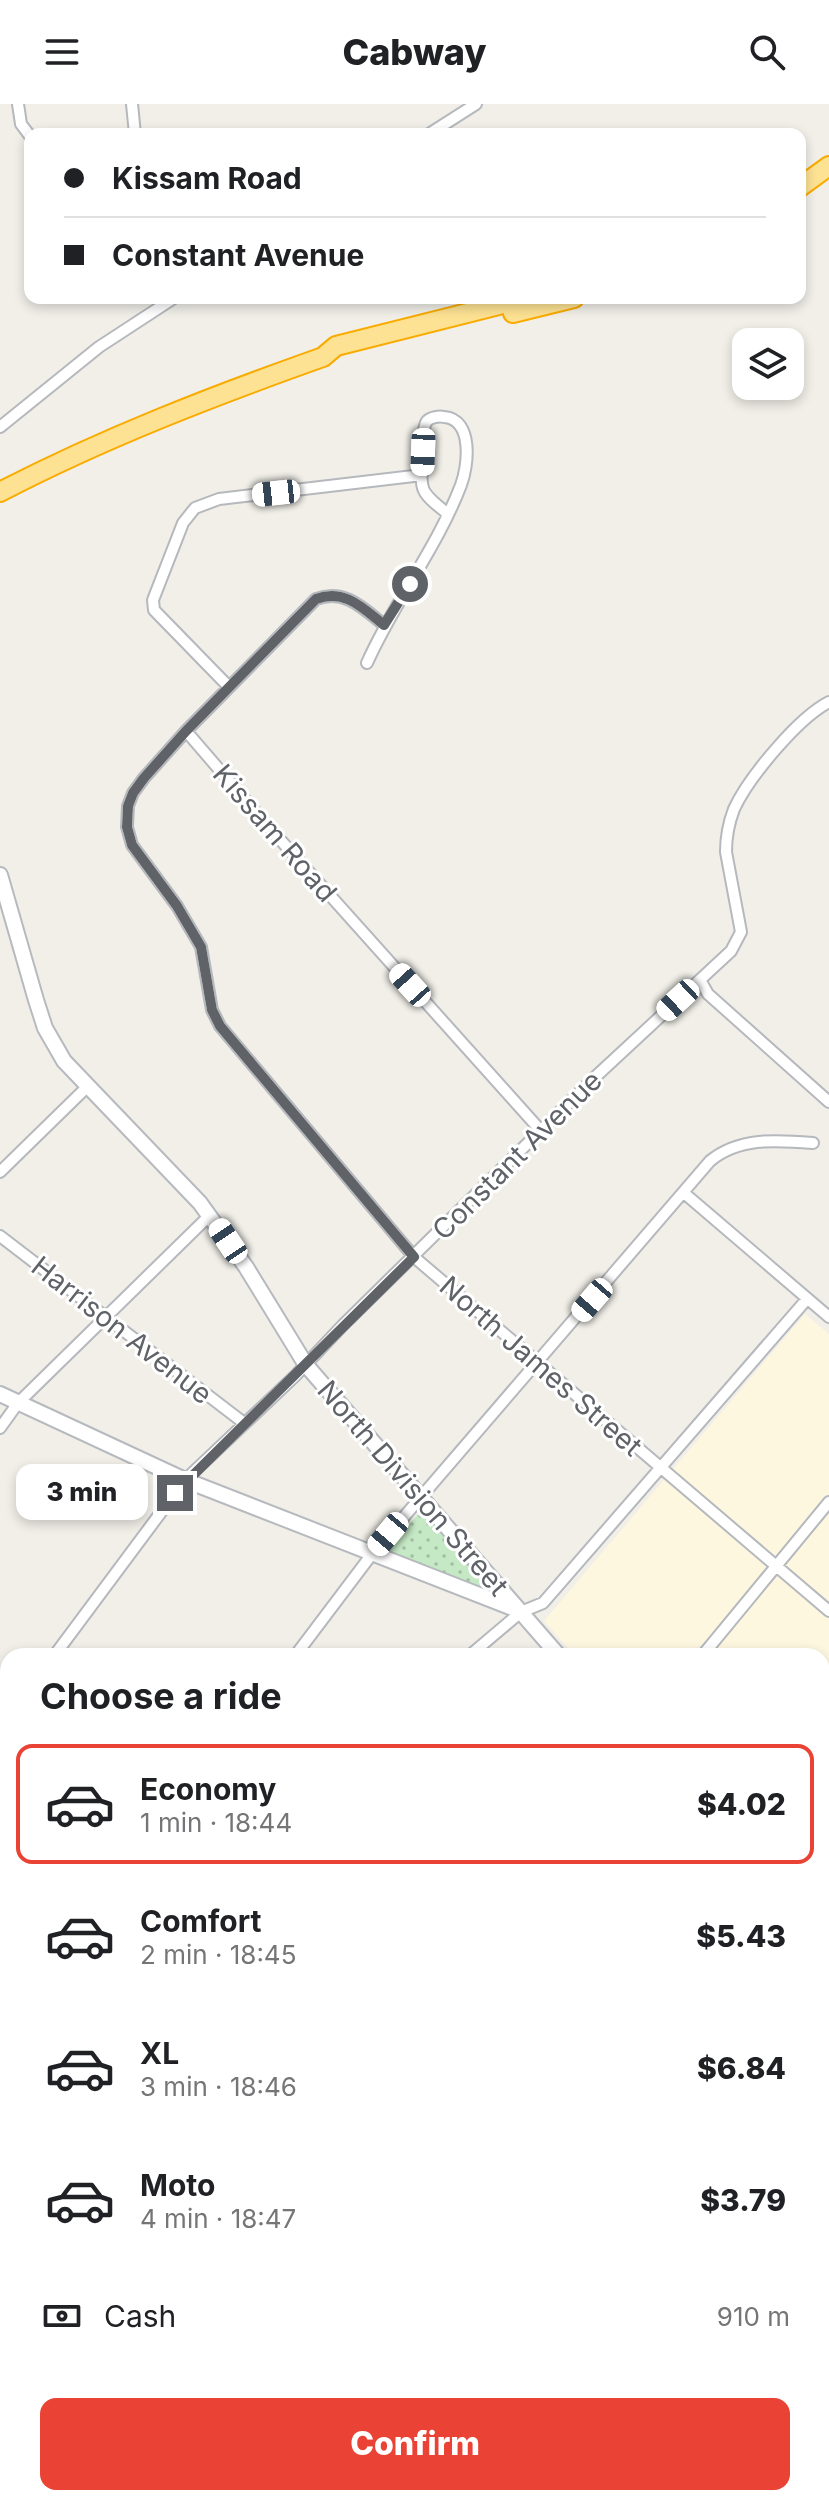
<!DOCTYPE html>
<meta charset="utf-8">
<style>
:root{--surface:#fff;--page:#f6f6f6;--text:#202124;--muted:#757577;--line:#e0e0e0;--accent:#ea4335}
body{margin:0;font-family:Inter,sans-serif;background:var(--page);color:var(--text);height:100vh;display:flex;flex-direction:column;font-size:30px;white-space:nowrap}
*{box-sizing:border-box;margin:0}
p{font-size:26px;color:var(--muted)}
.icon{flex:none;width:44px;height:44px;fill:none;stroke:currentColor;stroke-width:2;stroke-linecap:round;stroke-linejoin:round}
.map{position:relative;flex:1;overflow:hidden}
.side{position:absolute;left:0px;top:1544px;width:830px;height:858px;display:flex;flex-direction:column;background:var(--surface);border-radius:24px 24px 0 0;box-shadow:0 4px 12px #0003}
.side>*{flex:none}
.top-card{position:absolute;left:24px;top:24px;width:782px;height:176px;border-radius:16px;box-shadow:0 4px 12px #0003;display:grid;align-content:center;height:176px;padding:0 40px;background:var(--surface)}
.tools{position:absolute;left:732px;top:224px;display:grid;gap:16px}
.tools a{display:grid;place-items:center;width:72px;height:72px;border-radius:16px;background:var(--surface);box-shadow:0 4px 12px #0003;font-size:40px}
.end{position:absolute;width:36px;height:36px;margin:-18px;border:10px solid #5f6368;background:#fff;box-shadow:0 0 0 4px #fff}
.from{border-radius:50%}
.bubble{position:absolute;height:56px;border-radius:16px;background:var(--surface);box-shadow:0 4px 12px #0003;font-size:26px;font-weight:800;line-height:56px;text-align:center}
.car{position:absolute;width:24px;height:48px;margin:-24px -12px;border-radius:10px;box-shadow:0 0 6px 2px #0007;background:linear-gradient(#fff 24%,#345 0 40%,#fff 0 76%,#345 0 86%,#fff 0)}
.top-card b{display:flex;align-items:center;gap:28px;height:76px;font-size:30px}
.top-card b+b{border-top:2px solid var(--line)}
.top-card i{width:20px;height:20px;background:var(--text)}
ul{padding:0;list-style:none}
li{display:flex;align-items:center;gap:24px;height:120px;margin:0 16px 12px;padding:0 24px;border:4px solid transparent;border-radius:16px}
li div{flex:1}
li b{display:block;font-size:30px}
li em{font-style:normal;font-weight:800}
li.current{border-color:var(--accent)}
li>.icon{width:72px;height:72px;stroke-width:1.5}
h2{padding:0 40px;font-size:36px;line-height:96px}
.pay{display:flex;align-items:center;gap:20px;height:88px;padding:0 40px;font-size:30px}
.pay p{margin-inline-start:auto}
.button{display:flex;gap:16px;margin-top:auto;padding:16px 40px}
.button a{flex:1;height:92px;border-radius:16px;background:var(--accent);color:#fff;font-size:32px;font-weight:800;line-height:92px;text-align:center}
header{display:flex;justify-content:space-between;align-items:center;height:104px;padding:0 40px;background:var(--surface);font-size:36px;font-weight:800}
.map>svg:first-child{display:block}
.commercial{fill:#fef7e0}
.forest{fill:url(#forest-firs)}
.park{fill:url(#park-dots)}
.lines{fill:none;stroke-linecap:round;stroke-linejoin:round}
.canal{stroke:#aadaff;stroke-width:10}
.street-casing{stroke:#b5b8bc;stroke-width:14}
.secondary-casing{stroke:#b6babf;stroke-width:18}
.primary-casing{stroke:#f2c960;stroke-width:20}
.highway-casing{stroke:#f9ab00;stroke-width:22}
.street{stroke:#fff;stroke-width:10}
.secondary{stroke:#fff;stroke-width:14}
.primary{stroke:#fff2af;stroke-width:16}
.highway{stroke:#fde293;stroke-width:18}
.route{stroke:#5f6368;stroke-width:10}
.labels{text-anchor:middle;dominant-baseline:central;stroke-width:6;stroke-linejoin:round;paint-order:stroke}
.street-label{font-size:28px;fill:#5f6368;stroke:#fff}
</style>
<header><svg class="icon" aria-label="menu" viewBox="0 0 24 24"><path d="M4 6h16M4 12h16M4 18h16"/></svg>Cabway<svg class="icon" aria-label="search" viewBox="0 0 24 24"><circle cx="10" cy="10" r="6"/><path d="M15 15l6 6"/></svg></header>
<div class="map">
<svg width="829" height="2401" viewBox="0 0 829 2401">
<defs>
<pattern id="forest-firs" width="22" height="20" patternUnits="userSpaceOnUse" patternTransform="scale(2)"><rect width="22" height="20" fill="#c5e8c5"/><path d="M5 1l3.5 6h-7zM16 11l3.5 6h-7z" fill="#a3c0a4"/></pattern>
<pattern id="park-dots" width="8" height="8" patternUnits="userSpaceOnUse" patternTransform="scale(2)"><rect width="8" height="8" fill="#c5e8c5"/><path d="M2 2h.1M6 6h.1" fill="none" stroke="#a3c0a4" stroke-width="1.8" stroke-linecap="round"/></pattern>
</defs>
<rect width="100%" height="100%" fill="#f1efe8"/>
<!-- commercial -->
<path class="commercial" d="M805,1210l24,20v976l-7,-2v-652h-246l-32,-35z"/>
<!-- forest -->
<path class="forest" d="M8,1925v175l-8,-3v-161z"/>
<!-- park -->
<path class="park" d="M419,1409h7l70,79 -3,2 -103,-42v-6z"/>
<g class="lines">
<!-- canal -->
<path class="canal" d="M559,2401l1,-7"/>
<defs>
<path id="street" d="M18,0l3,20 9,12
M132,0l3,30
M429,30l47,-30
M0,323l99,-80 75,-49
M384,521c-21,-17 -40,-37 -68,-26l-130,132 -42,47 -11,15 -5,13 -1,21 5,18 45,61 24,41 11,63 8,16 194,231 415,354
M367,559c27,-61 70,-115 94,-178 7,-18 13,-66 -17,-68 -5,-1 -13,0 -17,4 -6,7 -7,57 -4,67 3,10 17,19 25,26
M229,583l-75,-77 -1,-10 30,-77 12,-15 24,-9 203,-24
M186,627l81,94 275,307
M700,876l8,14 121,108
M0,1068l87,-85
M684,1089l145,124
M0,1132l244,187
M0,1324l18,-25 192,-188
M54,1552l131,-176 110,-104 48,-51 250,-246 138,-128 10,-19 -15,-80c0,-14 3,-30 8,-43 15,-32 64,-91 95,-107
M295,1552l77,-102 338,-393c29,-24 67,-21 103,-18
M469,1552l52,-44 22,-9 264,-304
M702,1552l127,-154
M0,1625l8,-10
M0,1660l8,5
M822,1798l7,6
M0,1838l8,6
M822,1959l7,-13
M822,2333l7,2
M88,2401l2,-7
M215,2401l2,-7
M591,2401l4,-7"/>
<path id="secondary" d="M0,771l36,125 9,28 19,33 136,142 46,64 60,98 253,291
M0,1290l185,86 335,131
M822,1981l7,11
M822,2203l7,-29
M625,2401v-7
M749,2401l4,-7"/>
<path id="primary" d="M822,1686l7,-9
M403,2401v-7"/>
<path id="highway" d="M800,83l29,-21
M513,209l61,-15
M0,388c104,-54 213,-96 323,-135l13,-11 191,-48"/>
</defs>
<!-- street casing -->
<use href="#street" class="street-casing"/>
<!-- secondary casing -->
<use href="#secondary" class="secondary-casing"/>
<!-- primary casing -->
<use href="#primary" class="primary-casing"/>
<!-- highway casing -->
<use href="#highway" class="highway-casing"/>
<!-- street -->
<use href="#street" class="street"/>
<!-- secondary -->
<use href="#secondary" class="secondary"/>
<!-- primary -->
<use href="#primary" class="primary"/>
<!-- highway -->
<use href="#highway" class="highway"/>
</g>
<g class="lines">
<!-- route -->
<path class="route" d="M175,1389l239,-236 -194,-231 -8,-16 -11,-63 -24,-41 -45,-61 -5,-18 1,-21 5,-13 11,-15 42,-47 130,-132c28,-11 47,9 68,26l26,-41"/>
</g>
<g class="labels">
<!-- street labels -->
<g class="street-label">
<text transform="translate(275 729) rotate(49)">Kissam Road</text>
<text transform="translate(517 1051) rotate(-45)">Constant Avenue</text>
<text transform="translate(122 1226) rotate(38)">Harrison Avenue</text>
<text transform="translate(541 1262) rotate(41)">North James Street</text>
<text transform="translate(413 1384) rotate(49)">North Division Street</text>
</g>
</g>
</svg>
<div class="tools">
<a><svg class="icon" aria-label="layers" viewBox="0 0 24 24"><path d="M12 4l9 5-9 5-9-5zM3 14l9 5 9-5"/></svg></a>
</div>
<i class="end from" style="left:410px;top:480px"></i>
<i class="end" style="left:175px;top:1389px"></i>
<div class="bubble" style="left:16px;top:1360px;width:132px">3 min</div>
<i class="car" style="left:423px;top:348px;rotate:182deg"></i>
<i class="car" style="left:276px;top:389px;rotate:264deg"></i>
<i class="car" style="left:410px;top:881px;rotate:318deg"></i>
<i class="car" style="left:678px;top:896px;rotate:227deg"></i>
<i class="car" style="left:228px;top:1137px;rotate:326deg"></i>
<i class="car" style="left:592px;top:1196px;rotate:221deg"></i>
<i class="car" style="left:388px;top:1430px;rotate:220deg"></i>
<div class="top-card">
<b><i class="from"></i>Kissam Road</b>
<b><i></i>Constant Avenue</b>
</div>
<section class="side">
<h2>Choose a ride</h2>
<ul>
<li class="current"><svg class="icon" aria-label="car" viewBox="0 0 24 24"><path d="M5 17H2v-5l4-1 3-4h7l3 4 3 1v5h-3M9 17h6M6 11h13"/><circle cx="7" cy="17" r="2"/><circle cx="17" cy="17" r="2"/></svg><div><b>Economy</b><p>1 min · 18:44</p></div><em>$4.02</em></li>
<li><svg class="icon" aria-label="car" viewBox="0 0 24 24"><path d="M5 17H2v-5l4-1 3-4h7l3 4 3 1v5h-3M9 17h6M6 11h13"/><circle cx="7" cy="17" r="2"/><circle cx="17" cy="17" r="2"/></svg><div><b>Comfort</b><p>2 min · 18:45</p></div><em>$5.43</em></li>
<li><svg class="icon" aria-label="car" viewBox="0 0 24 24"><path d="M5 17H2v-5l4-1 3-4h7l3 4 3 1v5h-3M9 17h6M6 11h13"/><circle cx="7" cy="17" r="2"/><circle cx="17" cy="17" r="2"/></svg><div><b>XL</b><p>3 min · 18:46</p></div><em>$6.84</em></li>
<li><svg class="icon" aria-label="car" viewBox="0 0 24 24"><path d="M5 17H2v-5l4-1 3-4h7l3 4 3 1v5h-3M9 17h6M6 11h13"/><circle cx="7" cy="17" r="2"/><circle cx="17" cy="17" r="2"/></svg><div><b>Moto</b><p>4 min · 18:47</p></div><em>$3.79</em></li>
</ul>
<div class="pay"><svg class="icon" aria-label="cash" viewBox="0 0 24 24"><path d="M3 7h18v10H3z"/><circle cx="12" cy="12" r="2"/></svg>Cash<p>910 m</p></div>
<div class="button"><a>Confirm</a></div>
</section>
</div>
